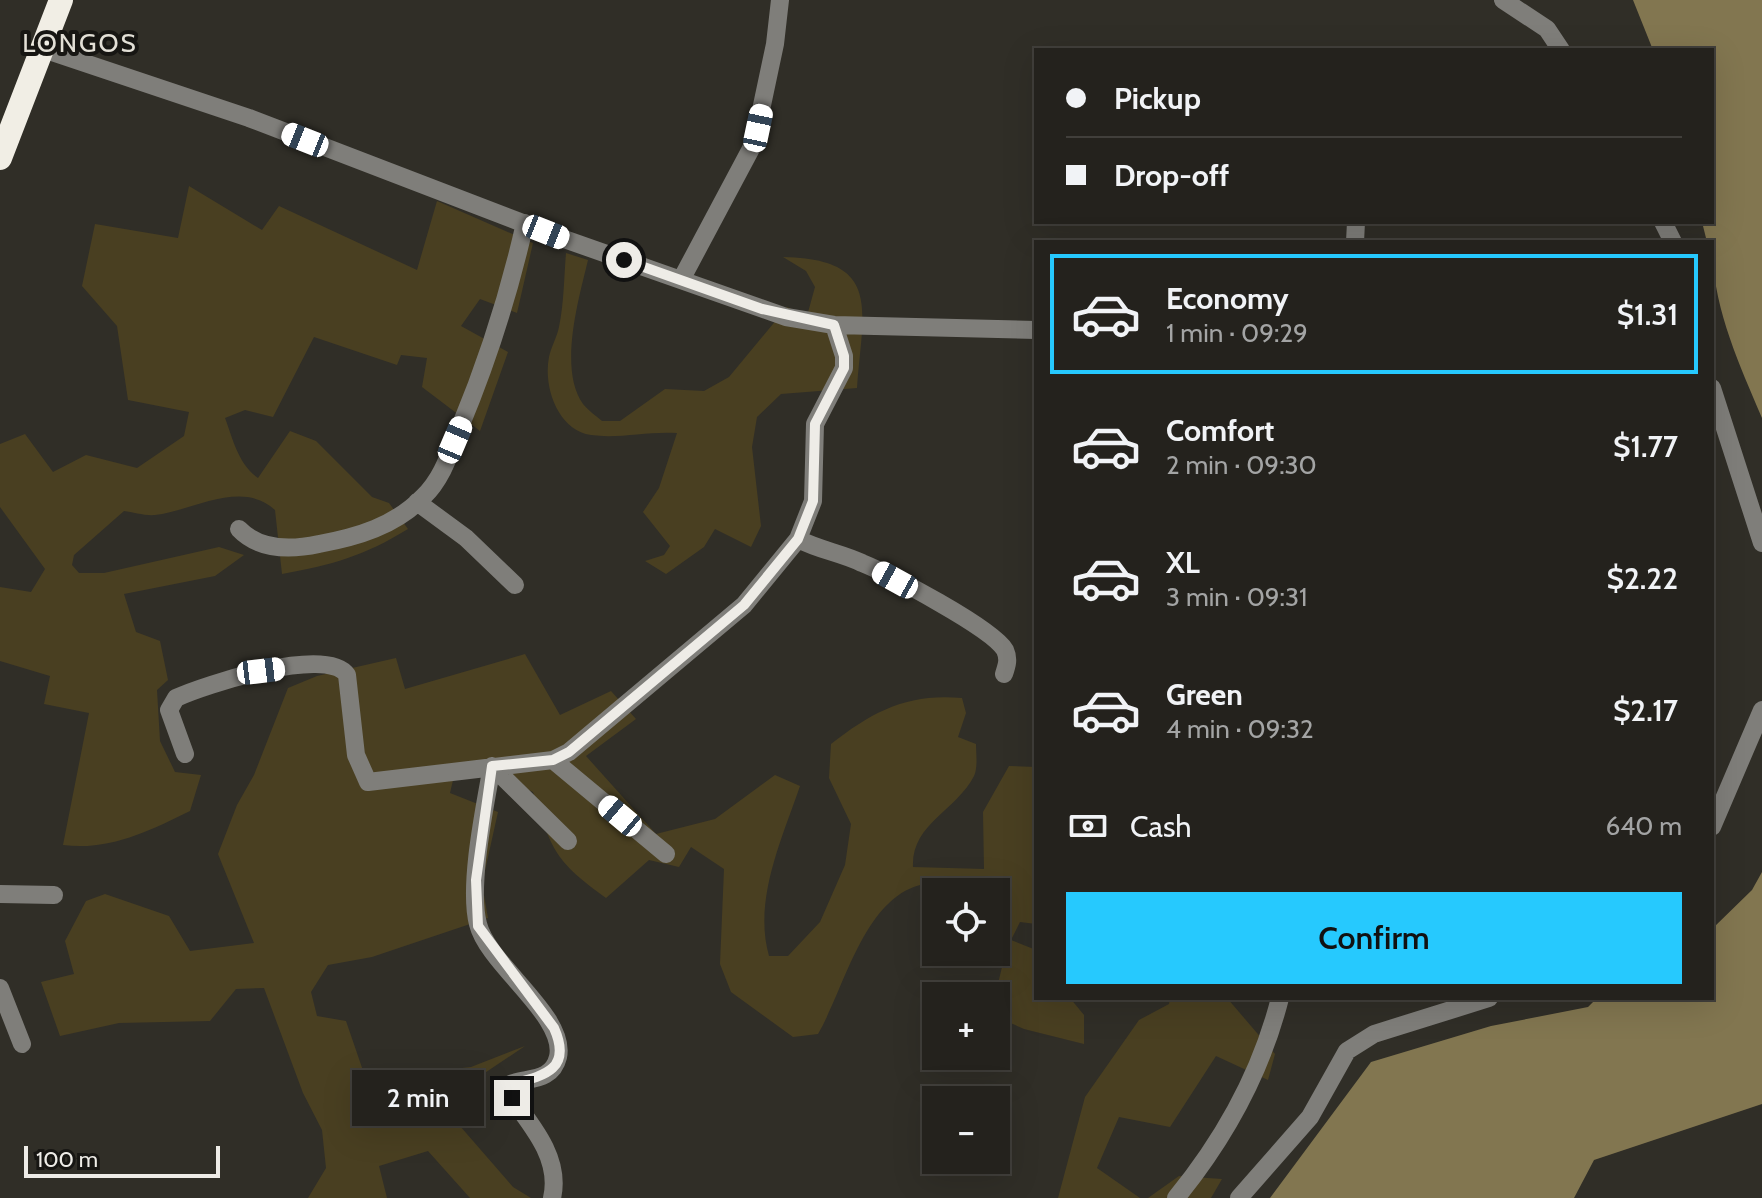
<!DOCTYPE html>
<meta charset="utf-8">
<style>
:root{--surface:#24221d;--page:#302f2a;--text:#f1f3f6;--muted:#a3a4a4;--line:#413f3b;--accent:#26c9fe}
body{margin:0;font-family:Cabin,sans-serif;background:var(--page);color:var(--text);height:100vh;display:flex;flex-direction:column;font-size:30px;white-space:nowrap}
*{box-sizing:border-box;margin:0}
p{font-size:26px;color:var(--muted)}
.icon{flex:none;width:44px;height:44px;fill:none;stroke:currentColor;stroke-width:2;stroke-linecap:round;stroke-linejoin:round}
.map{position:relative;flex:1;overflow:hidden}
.drawer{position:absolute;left:1034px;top:240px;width:680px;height:760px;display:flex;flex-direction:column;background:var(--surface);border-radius:0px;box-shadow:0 8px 32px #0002,0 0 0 2px var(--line)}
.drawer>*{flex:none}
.guide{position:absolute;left:1034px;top:48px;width:680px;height:176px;border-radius:0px;box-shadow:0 8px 32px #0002,0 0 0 2px var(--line);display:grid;align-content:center;height:176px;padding:0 32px;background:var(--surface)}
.tools{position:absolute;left:922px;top:878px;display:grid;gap:16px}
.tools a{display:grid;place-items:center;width:88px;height:88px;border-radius:0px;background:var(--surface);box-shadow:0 8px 32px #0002,0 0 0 2px var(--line);font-size:40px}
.scale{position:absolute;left:24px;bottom:20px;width:196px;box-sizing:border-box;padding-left:8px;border:4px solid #eeece7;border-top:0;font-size:22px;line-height:28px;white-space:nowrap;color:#eeece7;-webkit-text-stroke:6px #171613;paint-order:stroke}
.end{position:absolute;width:36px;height:36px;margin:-18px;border:10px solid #eeece7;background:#111;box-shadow:0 0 0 4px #111}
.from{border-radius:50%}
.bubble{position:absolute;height:56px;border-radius:0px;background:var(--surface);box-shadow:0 8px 32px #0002,0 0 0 2px var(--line);font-size:26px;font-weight:600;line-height:56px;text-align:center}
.car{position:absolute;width:24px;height:48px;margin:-24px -12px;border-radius:10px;box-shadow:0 0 6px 2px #0007;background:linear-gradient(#fff 24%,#345 0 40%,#fff 0 76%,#345 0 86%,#fff 0)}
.guide b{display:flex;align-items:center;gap:28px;height:76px;font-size:30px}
.guide b+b{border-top:2px solid var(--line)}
.guide i{width:20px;height:20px;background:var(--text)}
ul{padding:14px 0 0;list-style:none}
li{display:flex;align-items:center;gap:24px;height:120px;margin:0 16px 12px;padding:0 16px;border:4px solid transparent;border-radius:0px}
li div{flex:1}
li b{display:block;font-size:30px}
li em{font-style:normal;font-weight:600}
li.selected{border-color:var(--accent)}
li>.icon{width:72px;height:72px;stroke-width:1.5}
.pay{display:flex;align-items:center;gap:20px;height:88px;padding:0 32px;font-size:30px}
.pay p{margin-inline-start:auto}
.button{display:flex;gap:16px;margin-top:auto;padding:16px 32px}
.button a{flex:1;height:92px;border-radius:0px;background:var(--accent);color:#111;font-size:32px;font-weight:600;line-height:92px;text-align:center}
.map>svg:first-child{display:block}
.green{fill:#493f21}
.water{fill:#827650}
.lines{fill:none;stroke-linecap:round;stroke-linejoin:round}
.minor{stroke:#7f7e7a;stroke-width:18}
.highway{stroke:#f1eee5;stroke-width:24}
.route{stroke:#eeece7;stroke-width:10}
.labels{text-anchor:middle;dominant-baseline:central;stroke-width:8;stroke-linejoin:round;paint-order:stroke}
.quarter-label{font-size:26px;letter-spacing:2px;fill:#e2dfd6;stroke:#171613}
</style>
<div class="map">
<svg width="1762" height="1198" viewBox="0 0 1762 1198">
<rect width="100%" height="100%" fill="#302e27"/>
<!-- green -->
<path class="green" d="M189,186l73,44 17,-24 138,64 20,-69 96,42 -16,70 -37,-14 -19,27 47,26 -28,79 -58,-44 5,-29 -26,-3 -4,10 -83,-28 -41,80 -28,-7 -20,8c8,21 13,46 33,60l32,-47 26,10 56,56 17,6 19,26c-44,27 -76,36 -126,45l-7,-64c-33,-31 -83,1 -120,5 -10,1 -22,-3 -31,-4l-50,44 -2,10 7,8h25l115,-26 25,8 -29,21 -91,18 12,38 24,9 8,39 -11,10 3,51 15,31 26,3 -11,36c-41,20 -80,40 -127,34l26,-132 -45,-9 6,-28 -50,-15v-74l31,5 14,-23 -45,-62v-63l25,-10 28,38 33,-17 51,13 47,-32 5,-24 -61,-12 -11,-74 -35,-40 13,-62 83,14z
M566,253l22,7c-9,38 -30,109 -5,144 5,6 13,12 19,17h18l45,-32 39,2 25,-14 58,-70 20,9 8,-29 -9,-16 -23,-14c101,2 79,54 74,131l-76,6 -24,23 -5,30 9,79 -10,21 -36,-18 -11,18 -38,27 -21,-13 19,-6 6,-9 -27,-34 16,-24 18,-55c-30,-2 -58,6 -86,2 -33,-5 -48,-48 -42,-78 2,-10 8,-20 10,-30 5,-23 5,-50 7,-74z
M525,654l35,61 51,-24 25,28 -50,37 70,78 59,-15 60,-44 25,11c-18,53 -47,114 -31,170h19l32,-34 25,-57 6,-41 -22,-46 2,-34c42,-33 77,-51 131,-46l4,15 -8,24 18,7c0,10 2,24 -2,32 -18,35 -63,48 -61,91l71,2 -1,-57 26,-46 27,1v157l-16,-2 -9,18 25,10v48h34l14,17v29l-60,-15 -27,-12 -2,-21 7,-29 -6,-27v-48c-12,0 -26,2 -37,0 -12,-2 -20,-11 -35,-8 -60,12 -79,104 -106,150l-25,3 -62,-45 -11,-28 4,-95 -33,-22 -12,20 -30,-7 -43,38c-51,-37 -54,-47 -73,-106l-48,-21 -31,5 -4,17 48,19 -16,72 6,34 -116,39 -44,8 -17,27 6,24 29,5 24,70 56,-19 45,-5 54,-21 -85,57 73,84 18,11h-61l-42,-47 -49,15 8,32h-79l18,-30 -4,-38 -19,-37 -39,-105 -28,1 -26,32 -91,2 -59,13 -19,-54 33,-8 -9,-33 21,-40 19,-7 64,22 21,35 64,-8 -36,-89 19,-49 17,-30 34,-87 29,-12 79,-18 9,31z
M1170,998h57l48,56 -7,26 -52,-24 -46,71 -51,-10 -22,51 43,30h-82l27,-101 54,-77 30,-16z
M1179,1176l43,3 -11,19h-63z"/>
<!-- water -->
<path class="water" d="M1633,0h129v418c-24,-57 -50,-112 -50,-176h-5l-5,-20h10v-172h-59z
M1762,872v232l-168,56 -20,38h-304l101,-136 120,-36 97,-19 9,-9h115v-69l40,-39z"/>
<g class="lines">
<!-- minor -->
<path class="minor" d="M1503,0l44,29 14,21
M40,48l209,70 318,122 219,77 48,8 202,5
M1663,222l10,20
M1355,242l1,-20
M681,280l73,-137 21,-99 5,-44
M1712,388l50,155
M417,502l49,36 49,47
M239,529c21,22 52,21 80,15 38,-7 76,-18 104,-47 20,-19 27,-45 37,-70 28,-67 49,-133 65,-204
M798,539c21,11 43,14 64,24 27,11 130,65 143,87 4,9 2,15 -1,24
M185,754l-16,-44 7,-12c28,-13 151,-53 171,-23l9,80 12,27 185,-22 16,-8 175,-147 54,-66 15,-38 2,-77 29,-56v-12l-10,-31
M553,760l113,94
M492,766c-7,40 -24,120 -14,158 10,41 89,92 80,133 -7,29 -39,18 -54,31 23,32 58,68 48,110
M492,766l76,75
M1712,827l50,-117
M0,894l54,1
M0,988l22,56
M1176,1198c49,-60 85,-125 104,-200
M1239,1198l71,-81 37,-66 27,-17 115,-36"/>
<!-- highway -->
<path class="highway" d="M0,158l61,-158"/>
</g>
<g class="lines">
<!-- route -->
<path class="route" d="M512,1098l-8,-12c31,-9 71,-11 50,-58l-76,-102 -2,-46 16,-114 61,-6 16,-8 175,-147 54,-66 15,-38 2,-77 29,-56v-12l-10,-31 -72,-16 -138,-49"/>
</g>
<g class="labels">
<!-- quarter labels -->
<g class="quarter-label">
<text x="80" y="43">LONGOS</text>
</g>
</g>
</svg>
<div class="tools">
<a><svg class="icon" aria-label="locate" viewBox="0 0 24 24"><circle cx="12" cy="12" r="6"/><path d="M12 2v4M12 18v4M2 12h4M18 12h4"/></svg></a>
<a>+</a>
<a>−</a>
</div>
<div class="scale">100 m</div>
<i class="end from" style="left:624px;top:260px"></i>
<i class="end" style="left:512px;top:1098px"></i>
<div class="bubble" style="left:352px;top:1070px;width:132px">2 min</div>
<i class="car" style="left:758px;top:128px;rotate:12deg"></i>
<i class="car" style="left:305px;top:140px;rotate:292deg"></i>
<i class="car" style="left:546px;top:232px;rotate:112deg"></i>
<i class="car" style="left:455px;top:440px;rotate:23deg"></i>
<i class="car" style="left:895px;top:580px;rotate:299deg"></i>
<i class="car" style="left:261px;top:671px;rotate:83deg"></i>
<i class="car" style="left:620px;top:816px;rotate:310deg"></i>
<div class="guide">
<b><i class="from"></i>Pickup</b>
<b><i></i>Drop-off</b>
</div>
<section class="drawer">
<ul>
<li class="selected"><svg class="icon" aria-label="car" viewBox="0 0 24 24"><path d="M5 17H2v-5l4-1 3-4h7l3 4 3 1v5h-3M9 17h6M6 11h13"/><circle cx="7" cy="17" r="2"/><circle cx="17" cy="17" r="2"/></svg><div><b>Economy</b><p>1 min · 09:29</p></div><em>$1.31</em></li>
<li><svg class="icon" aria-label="car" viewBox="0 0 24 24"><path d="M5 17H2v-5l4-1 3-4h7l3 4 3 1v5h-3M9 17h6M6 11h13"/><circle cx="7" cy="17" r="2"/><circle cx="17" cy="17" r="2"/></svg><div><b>Comfort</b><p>2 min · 09:30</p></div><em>$1.77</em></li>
<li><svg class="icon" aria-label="car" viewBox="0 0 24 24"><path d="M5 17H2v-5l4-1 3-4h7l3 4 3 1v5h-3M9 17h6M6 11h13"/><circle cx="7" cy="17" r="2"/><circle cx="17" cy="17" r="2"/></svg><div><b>XL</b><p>3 min · 09:31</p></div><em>$2.22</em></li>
<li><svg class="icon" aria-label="car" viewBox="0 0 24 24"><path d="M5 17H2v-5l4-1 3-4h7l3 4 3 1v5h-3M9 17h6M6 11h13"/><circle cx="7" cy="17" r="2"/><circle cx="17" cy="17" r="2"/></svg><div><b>Green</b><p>4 min · 09:32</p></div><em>$2.17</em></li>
</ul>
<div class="pay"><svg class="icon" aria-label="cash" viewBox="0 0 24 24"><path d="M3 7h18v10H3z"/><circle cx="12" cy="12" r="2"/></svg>Cash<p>640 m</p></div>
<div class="button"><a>Confirm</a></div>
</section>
</div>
